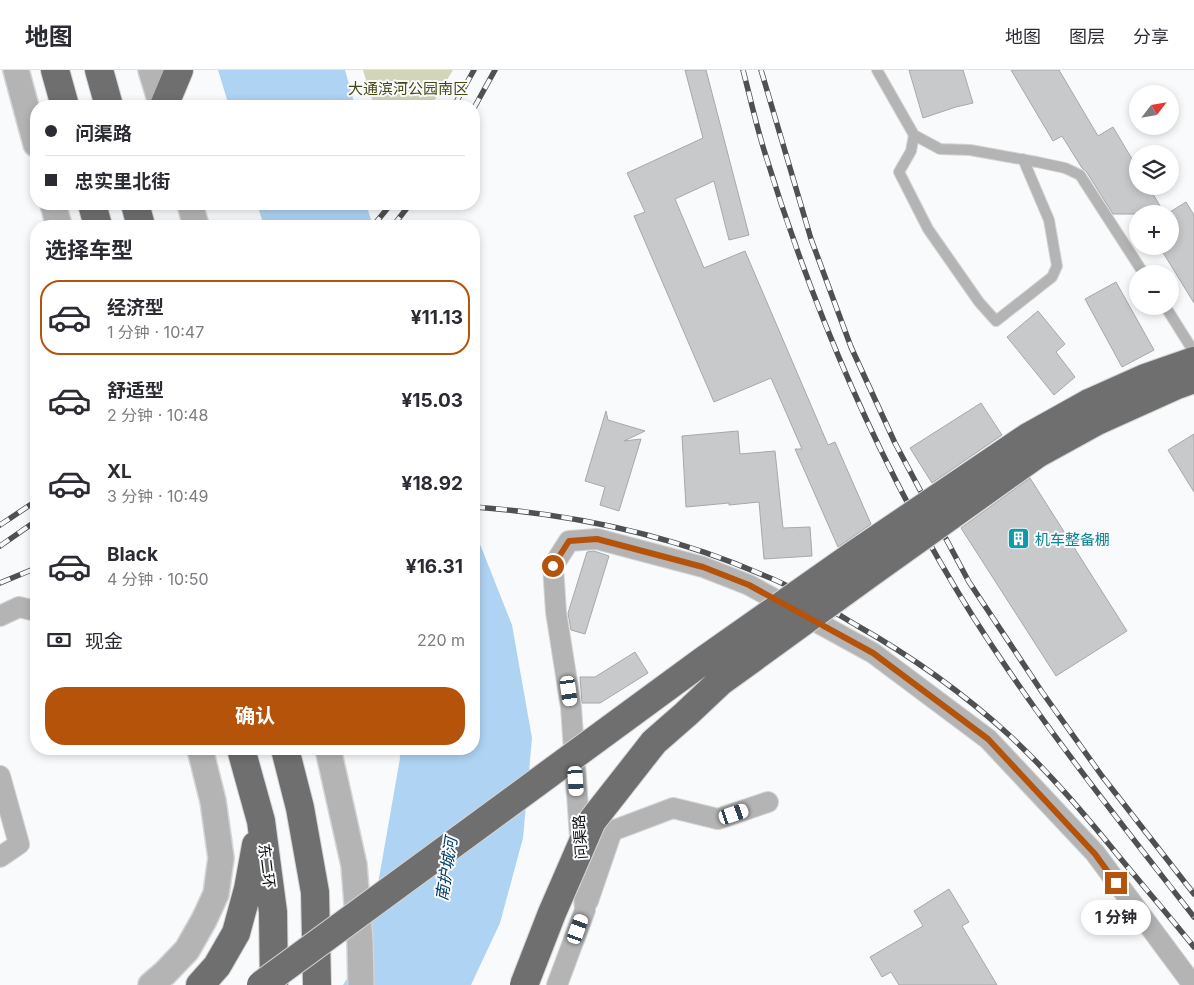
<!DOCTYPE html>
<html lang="zh">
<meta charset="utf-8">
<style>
:root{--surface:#fff;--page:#f7f7f7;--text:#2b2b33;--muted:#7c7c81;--line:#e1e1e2;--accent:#b45309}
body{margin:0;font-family:Inter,"Noto Sans SC",sans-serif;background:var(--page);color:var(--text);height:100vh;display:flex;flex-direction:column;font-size:19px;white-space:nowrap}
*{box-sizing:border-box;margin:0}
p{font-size:16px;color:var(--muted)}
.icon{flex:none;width:28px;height:28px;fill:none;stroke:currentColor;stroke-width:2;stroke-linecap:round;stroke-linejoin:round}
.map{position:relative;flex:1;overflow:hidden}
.panel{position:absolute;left:30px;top:150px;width:450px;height:535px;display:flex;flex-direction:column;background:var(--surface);border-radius:20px;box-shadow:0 2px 8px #0003}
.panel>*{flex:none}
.banner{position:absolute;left:30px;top:30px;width:450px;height:110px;border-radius:20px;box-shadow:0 2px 8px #0003;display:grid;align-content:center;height:110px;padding:0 15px;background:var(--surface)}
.needle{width:32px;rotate:59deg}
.buttons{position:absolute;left:1129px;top:15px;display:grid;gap:10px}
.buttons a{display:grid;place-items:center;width:50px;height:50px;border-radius:50%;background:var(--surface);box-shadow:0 2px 8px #0003;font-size:25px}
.end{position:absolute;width:22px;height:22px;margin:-11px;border:6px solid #b45309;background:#fff;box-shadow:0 0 0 2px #fff}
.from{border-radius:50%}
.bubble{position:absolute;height:35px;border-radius:18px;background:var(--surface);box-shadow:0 2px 8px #0003;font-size:16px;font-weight:700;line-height:35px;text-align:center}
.car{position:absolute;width:15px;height:30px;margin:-15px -8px;border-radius:6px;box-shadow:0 0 4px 1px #0007;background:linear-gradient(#fff 24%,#345 0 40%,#fff 0 76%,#345 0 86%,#fff 0)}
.banner b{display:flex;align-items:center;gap:18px;height:48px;font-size:19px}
.banner b+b{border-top:1px solid var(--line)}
.banner i{width:12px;height:12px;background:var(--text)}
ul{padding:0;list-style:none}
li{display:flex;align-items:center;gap:15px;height:75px;margin:0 10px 8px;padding:0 5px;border:2px solid transparent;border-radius:20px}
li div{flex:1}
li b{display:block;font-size:19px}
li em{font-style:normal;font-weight:700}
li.current{border-color:var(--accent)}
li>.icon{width:45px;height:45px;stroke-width:1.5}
h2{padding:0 15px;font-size:22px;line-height:60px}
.pay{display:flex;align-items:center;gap:12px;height:55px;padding:0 15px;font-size:19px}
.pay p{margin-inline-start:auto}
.cta{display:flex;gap:10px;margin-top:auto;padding:10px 15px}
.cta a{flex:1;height:58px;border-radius:20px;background:var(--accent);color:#fff;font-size:20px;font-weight:700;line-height:58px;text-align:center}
header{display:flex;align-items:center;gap:30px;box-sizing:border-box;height:70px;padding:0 25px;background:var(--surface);border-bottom:1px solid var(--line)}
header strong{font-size:24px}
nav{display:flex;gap:28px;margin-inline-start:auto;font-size:18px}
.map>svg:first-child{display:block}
.green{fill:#d2d5b8}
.water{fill:#afd3f3}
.building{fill:#c8c9ca;stroke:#a7a8a9}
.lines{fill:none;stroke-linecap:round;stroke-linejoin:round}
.service-casing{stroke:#d3d4d5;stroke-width:12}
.minor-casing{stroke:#d3d4d5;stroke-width:22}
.tertiary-casing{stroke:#d3d4d5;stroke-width:28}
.trunk-casing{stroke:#d3d4d5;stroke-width:30}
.service{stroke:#b4b4b4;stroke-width:10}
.minor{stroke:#b4b4b4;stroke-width:20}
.tertiary{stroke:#b4b4b4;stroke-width:25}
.trunk{stroke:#706f70;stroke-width:28}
.rail-casing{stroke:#4f5051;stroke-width:5.5}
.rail{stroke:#f9fafb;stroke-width:4;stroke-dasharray:11;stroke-linecap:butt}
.trunk-bridge-casing{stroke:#d3d4d5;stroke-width:30;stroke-linecap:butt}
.trunk-bridge{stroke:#706f70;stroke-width:28}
.route{stroke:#b45309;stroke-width:6}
.labels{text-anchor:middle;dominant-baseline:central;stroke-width:4;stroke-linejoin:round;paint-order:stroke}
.park-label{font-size:15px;fill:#464714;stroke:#f9fafb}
.culture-label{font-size:15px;fill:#0d838f;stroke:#f9fafb;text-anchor:start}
.street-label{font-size:15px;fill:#0c0d0d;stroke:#f9fafb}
.water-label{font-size:16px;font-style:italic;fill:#003c65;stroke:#f9fafb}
</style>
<header>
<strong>地图</strong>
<nav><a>地图</a><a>图层</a><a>分享</a></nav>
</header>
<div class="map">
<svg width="1194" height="915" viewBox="0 0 1194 915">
<rect width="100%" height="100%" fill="#f9fafb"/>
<!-- green -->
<path class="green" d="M363,0h90l-22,36h-57z"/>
<!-- water -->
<path class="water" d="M218,0h127l10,36h-126z
M257,134h109l7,22h-109z
M474,459l38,96 20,113 -9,100 -23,85 -29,62h-128l24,-38 33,-189 -1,-9h75z"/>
<!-- building -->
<path class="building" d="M685,0h21l43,165 -20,5 -15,-59 -39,18 29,69 41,-17 83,194 7,-3 36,82 -33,23 -43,-98h7l-31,-71 -57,24 -80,-186 11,-4 -18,-39 76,-35z
M909,0h54l10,33 -17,4 -33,11z
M1011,0h48l39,66 15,-9 25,42v17h10l17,28h-52l-27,-43 -4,-3 -20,-32 -9,5z
M1186,132l8,13v88l-35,-57h11v-34z
M1116,212l38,68 -32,17 -37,-68z
M1038,241l27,33 -9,8 19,25 -21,18 -47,-58z
M981,333l21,32 -70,48 -22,-35z
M606,341l2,9 37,11 -21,10 17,-2 -22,72 -19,-6 5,-18 -20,-6z
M738,361l2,23 35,-3 8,77 27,-1 2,29 -48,3 -5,-57 -30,3v-2l-43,4 -4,-71z
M1194,364v58l-26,-42z
M1030,408l97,153 -71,45 -95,-148z
M594,481l15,5 -24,78 -14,-4 -3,-17 19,-61z
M635,582l13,21 -48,30h-18l-2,-26h15z
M949,819l20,33 -7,4 35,59h-98l-8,-13 -9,5 -12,-20 53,-31 -9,-15z"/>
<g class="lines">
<defs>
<path id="service" d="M877,0l37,65 26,14 30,1 67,12 28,6 15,7 64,99
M914,65l-3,16 -12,21 29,57 51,73 17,19 56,-44 5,-11 -8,-46 -26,-61
M1165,236l29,46"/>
<path id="minor" d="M0,546l19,-9 17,4
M0,706l19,68 -19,13
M588,831l24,-70 61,-23 45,11 50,-17
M557,915l28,-75 -14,-203 -15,-95 -3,-46 16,-25 28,-2 106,28 46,18 124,68 115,86 107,114 98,132"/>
<path id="tertiary" d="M16,0l20,74
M151,0l11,36
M53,134l6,22
M190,134l6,22
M328,679l26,116 6,77 1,43
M151,915l14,-12 22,-23 17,-30 12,-26 5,-36 -8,-57 -13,-52"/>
<path id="trunk" d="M55,0l10,36
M99,0l10,36
M164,36l15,-36
M92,134l6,22
M135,134l6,22
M1089,333l56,-25 49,-17
M1097,351l80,-36 17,-6
M241,679l20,72 12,91 1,73
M285,679l15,59 15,84 2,93
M200,915l17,-19 19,-33 12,-44 8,-44"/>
</defs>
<!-- service casing -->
<use href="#service" class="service-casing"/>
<!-- minor casing -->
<use href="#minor" class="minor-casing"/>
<!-- tertiary casing -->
<use href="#tertiary" class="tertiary-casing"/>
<!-- trunk casing -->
<use href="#trunk" class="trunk-casing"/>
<!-- service -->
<use href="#service" class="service"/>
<!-- minor -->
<use href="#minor" class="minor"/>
<!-- tertiary -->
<use href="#tertiary" class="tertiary"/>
<!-- trunk -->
<use href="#trunk" class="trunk"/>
<defs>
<path id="rail" d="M743,0c7,27 13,54 21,80 50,163 117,320 208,465 67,106 145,203 222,302
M761,0l50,169 40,108 44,96 74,139 73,110 60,84 92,118
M454,36l20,-36
M474,38l21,-38
M373,156l18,-22
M393,156l17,-22
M474,437c99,7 197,28 289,68 33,13 63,32 93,50 55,31 106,67 153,110 41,38 77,81 112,124 24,29 49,58 73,88
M0,455l36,-24
M0,476l36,-25
M0,513l36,-15"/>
</defs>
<!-- rail casing -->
<use href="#rail" class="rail-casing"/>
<!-- rail -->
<use href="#rail" class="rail"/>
<defs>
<path id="trunk-bridge" d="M261,915l443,-325 151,-106 173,-117 61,-34
M524,915l28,-72 40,-92 62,-79 32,-28 34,-32 149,-108 168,-120 60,-33"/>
</defs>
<!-- trunk-bridge casing -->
<use href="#trunk-bridge" class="trunk-bridge-casing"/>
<!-- trunk-bridge -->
<use href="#trunk-bridge" class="trunk-bridge"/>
</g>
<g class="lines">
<!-- route -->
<path class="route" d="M553,496l16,-25 28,-2 106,28 46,18 124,68 115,86 107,115 21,29"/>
</g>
<!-- icons -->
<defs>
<symbol id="building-square" viewBox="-11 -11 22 22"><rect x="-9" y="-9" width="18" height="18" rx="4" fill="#0f9aa8" stroke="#f9fafb"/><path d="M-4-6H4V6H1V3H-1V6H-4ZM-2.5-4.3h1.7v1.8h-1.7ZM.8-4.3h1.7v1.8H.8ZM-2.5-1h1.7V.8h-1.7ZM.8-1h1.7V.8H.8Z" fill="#fff"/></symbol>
</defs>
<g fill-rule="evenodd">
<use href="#building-square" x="1006" y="456" width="25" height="25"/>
</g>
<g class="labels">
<!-- park labels -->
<g class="park-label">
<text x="408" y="18">大通滨河公园南区</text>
</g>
<!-- culture labels -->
<g class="culture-label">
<text x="1035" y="469">机车整备棚</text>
</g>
<!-- street labels -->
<g class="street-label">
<text transform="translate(580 767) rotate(-94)">问渠路</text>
<text transform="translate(267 796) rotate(83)">东二环</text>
</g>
<!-- water labels -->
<g class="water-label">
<text transform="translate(446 799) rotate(-81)">南护城河</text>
</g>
</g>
</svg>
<div class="buttons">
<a><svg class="needle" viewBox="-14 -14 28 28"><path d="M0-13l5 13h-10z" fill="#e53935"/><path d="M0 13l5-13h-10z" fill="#7c7c81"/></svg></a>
<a><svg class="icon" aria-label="layers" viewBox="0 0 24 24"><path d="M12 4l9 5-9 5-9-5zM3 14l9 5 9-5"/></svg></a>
<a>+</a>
<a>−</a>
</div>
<i class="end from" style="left:553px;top:496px"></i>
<i class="end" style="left:1116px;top:813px"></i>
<div class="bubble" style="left:1081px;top:830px;width:70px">1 分钟</div>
<i class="car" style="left:569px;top:621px;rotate:172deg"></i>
<i class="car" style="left:576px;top:711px;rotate:176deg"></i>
<i class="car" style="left:734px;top:744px;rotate:71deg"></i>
<i class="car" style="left:578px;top:859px;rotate:20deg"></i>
<div class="banner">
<b><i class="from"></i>问渠路</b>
<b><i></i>忠实里北街</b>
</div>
<section class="panel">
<h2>选择车型</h2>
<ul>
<li class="current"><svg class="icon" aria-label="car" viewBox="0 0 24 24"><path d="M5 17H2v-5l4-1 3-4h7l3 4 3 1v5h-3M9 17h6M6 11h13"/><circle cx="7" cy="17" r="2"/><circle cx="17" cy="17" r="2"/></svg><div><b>经济型</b><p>1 分钟 · 10:47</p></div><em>¥11.13</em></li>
<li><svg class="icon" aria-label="car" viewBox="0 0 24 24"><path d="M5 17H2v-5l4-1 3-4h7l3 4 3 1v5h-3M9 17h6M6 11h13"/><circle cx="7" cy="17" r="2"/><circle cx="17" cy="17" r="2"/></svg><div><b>舒适型</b><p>2 分钟 · 10:48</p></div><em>¥15.03</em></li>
<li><svg class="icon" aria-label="car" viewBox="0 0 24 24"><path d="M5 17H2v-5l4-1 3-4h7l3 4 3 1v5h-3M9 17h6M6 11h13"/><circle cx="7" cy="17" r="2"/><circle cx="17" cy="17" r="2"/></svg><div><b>XL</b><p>3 分钟 · 10:49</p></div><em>¥18.92</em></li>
<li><svg class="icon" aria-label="car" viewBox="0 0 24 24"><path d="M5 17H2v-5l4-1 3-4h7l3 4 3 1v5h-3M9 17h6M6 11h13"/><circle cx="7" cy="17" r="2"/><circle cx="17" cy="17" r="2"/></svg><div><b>Black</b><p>4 分钟 · 10:50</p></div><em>¥16.31</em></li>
</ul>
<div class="pay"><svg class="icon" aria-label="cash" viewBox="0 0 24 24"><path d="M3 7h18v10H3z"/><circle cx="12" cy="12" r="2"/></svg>现金<p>220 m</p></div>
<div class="cta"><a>确认</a></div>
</section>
</div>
